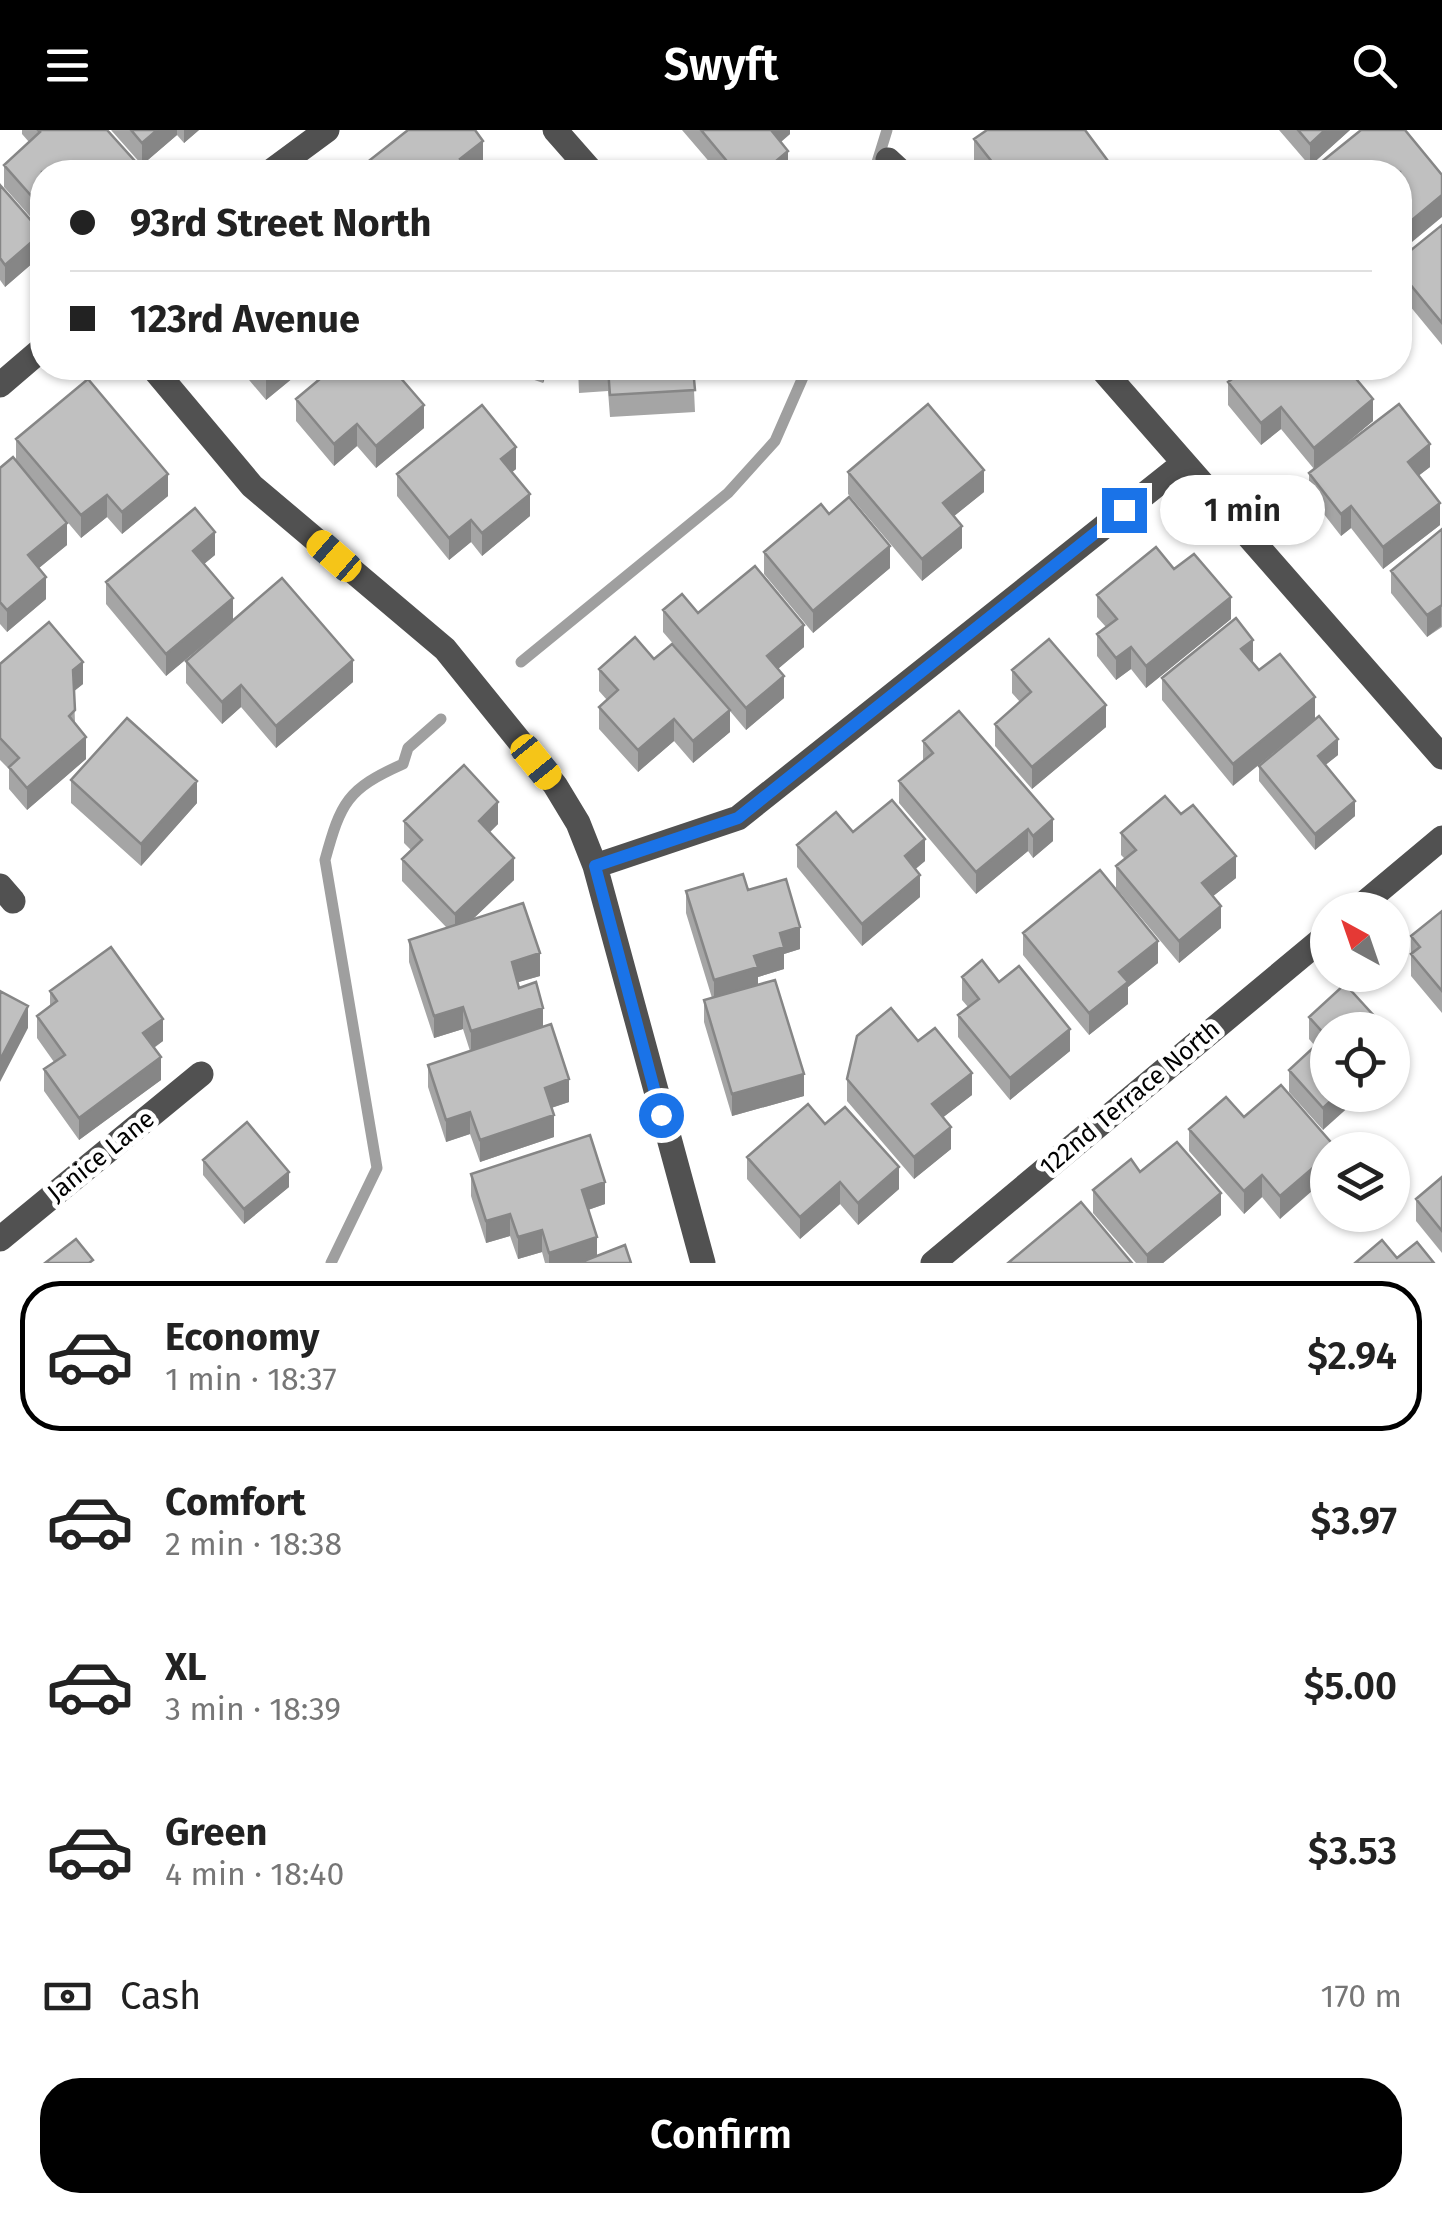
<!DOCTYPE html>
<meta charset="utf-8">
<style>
:root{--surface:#fff;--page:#f2f2f2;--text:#222;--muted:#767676;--line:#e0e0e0;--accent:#000}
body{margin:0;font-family:"Fira Sans",sans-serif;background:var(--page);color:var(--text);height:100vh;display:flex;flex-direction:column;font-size:38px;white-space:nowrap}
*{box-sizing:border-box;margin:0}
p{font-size:32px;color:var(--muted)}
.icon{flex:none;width:55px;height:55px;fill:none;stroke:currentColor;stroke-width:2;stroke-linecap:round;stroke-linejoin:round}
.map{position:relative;height:1133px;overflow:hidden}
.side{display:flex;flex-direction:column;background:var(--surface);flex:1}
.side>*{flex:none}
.guide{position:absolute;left:30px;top:30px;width:1382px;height:220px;border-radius:40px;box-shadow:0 2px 8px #0004;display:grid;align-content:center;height:220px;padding:0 40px;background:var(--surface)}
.needle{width:65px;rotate:320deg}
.fabs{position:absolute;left:1310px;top:762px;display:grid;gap:20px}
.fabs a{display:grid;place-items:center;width:100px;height:100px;border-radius:50%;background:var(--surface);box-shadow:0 2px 8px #0004;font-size:50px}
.end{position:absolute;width:45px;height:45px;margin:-22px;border:12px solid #1a73e8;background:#fff;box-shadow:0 0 0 5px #fff}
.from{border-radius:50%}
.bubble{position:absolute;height:70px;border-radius:35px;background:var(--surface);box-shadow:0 2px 8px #0004;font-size:32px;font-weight:600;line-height:70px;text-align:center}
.car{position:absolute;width:30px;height:60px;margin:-30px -15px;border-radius:12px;box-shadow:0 0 8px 2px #0007;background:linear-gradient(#f5c518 24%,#345 0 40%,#f5c518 0 76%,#345 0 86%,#f5c518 0)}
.guide b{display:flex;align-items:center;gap:35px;height:95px;font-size:38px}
.guide b+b{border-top:2px solid var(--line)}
.guide i{width:25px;height:25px;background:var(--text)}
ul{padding:18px 0 0;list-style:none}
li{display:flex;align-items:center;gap:30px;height:150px;margin:0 20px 15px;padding:0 20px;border:5px solid transparent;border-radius:40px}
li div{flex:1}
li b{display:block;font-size:38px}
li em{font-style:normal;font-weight:600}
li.active{border-color:var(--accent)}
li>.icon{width:90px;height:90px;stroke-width:1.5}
.pay{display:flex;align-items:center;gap:25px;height:110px;padding:0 40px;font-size:38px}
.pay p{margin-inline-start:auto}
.cta{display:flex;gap:20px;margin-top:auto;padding:20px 40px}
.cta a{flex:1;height:115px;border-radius:40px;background:var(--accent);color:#fff;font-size:40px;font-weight:600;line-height:115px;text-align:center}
header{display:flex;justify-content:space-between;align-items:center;height:130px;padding:0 40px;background:var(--accent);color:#fff;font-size:45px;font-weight:600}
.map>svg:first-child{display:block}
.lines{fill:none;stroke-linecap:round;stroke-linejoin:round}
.stream{stroke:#9f9f9f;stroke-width:11}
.minor{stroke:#515151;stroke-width:25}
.wall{fill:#a5a5a5}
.shaded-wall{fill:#868686}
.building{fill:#c0c0c0;stroke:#868686;stroke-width:2.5}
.route{stroke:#1a73e8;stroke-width:12}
.labels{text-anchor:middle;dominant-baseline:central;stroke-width:10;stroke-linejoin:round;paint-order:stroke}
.street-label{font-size:25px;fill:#000;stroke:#fff}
</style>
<header><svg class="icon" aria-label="menu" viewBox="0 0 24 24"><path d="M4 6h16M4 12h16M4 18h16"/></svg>Swyft<svg class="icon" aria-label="search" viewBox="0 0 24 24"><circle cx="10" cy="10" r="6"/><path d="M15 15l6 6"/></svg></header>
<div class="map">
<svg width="1442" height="1133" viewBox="0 0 1442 1133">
<rect width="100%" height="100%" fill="#fff"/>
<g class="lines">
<!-- stream -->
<path class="stream" d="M874,42l13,-42
M521,532l207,-169 47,-52 32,-73
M331,1133l46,-95 -52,-308c16,-58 22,-71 78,-96l5,-16 33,-29"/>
<!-- minor -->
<path class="minor" d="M555,0l37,42
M888,30l13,12
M270,42l57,-42
M153,238l99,118 193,163 110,136 23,38 17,43 108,397
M1101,238l341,389
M0,255l42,-36
M595,736l143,-48 446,-355
M0,756l13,15
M1356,780l86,-72
M0,1109l201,-165
M933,1133l395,-329"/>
</g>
<!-- wall -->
<path class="wall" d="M22,0h85l27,42h-92v58l-38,-43v-22l25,-23 -7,-8z
M111,0h88l-15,13 -7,-8 -35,30z
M682,0h108v4l-9,8 7,30h-70z
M1279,0h71l-40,36z
M974,9l137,33h-128l-9,-10z
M0,55l42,70 -37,32 -5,-7z
M1442,95v120l-42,-51v-35z
M239,238h66l-39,32z
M500,238h49l-6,15z
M578,238h115l2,44 -85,5 -2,-26 -29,2z
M1228,252l145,39 -36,30 93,16 -11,8 21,50 -57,44 -32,-41 -10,8 -32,-41v-22l5,-4 -33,-40 -20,16 -33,-40z
M296,269l128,29 -48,40 -19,-22 -23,20 -38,-45z
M16,309l152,57 -46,38 -15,-17 -26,21 -38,-45 24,52 -28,23 7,31 -39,33 -7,-8v-156l16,-8z
M516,339l-4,3 18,44 -48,40 -11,-14 -22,18 -52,-64v-22z
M848,342l136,20 -30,24 8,32 -40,33 -74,-87z
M829,384l61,54 -77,65 -49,-59v-22z
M1442,399v98l-15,10 -36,-44v-22z
M215,425l-11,9 29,56 -67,56 -60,-72v-22z
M1174,439l57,50 -85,69 -15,-19 -15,11 -19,-24v-22l9,-7 -9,-10v-22z
M663,480l35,3 106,34 -26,22 6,29 -38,32 -16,-19v21l-37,31 -19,-22 -36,31 -39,-43v-22l8,-7 -8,-9v-22l55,-10 39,8 -30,-35z
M186,531l167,21 -77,66 -35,-41 -19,17 -36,-41z
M1252,532l7,8 -26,116 -71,-86v-22z
M0,534l83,20 -9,7 1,32 11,36 -59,51 -18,-21v-20l-9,-9z
M1012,540l94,57 -74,62 -37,-43v-22l25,-22 -8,-9z
M923,611l130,100 -20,17 -5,-7 -52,43 -77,-91v-22l24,-20z
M1338,625l-13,10 30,51 -40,34 -56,-69v-15z
M71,650l126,23 -56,63 -70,-63z
M404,691l94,3 -8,8 24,48 -41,39 67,57 -22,6 1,6 24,39 26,75 -18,6 3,29 -74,25 -10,-28 -24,8 -18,-55v-22l42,-14 -7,-22 -29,9 -25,-76v-22l38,-12 -45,-47v-22l9,-9 -7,-7z
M853,702l72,29 -10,8 5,28 -58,49 -65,-79v-22z
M1121,703l115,45 -23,18 8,32 -42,35 -63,-75v-22l9,-7 -4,-4z
M748,760l52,59 -16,5v15l-26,8v8l46,111 -72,20 -28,-94v-22l8,-2 -26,-85v-22z
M1442,781v102l-31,-37v-40z
M1023,803l135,30 -30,24v17l-39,31 -66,-80z
M962,847l37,5 71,69 -60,49 -52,-63v-22l10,-8 -6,-7z
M50,861l113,50 -9,7 7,32 -82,60 -35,-49v-22l10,-7 -17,-24v-22l13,-10z
M1309,887l78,13 -64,100 -34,-38v-22l26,-24 -6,-7z
M918,911l54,54 -29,22 8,32 -37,30 -67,-78v-22z
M1244,987l92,33 -56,69 -18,-22 -18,17 -55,-63v-22z
M825,994l74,65 -41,36 -18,-21 -40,35 -53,-60v-22z
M203,1030l86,27 -45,37 -41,-49z
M1140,1042l81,43 -58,48h-27l-43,-50v-23z
M471,1044l134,30 -17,6 9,46 34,7h-86l-3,-11 -24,7 -8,-23 -24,7 -15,-47z
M1442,1047v76l-26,-32v-22z"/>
<!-- shaded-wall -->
<path class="shaded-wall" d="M157,0h20v5l-35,30v-22z
M184,0h15l-15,13z
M770,0h20v4l-20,17z
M1325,0h25l-40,36v-22z
M483,11v22l-12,9 -11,-13z
M788,21v21h-25z
M134,30v12h-13z
M1442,65v22l-42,35v-22z
M42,103v22l-37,32v-22z
M279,238h26l-39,32v-22z
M543,238h6l-6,15z
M1222,238h10l-10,8z
M1373,269v22l-59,49v-22z
M424,275v23l-48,40v-22z
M1281,277v22l-20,16v-22z
M357,294v22l-23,20v-22z
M1430,314v23l-22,17v-22z
M516,317v22l-15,12v-22z
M984,340v22l-41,33v-22z
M168,344v22l-46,38v-22z
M530,364v22l-48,40v-23z
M107,365v22l-26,21v-23z
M1440,373v22l-57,44v-22z
M1351,376v22l-10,8v-22z
M471,390v22l-22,18v-22z
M67,393v22l-39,32v-22z
M962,396v22l-40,33v-22z
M215,402v23l-22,18v-22z
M890,416v22l-77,65v-22z
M46,447v22l-39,33v-22z
M1231,467v22l-85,69v-22z
M233,468v22l-67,56v-22z
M1441,474v22l-14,11v-22z
M804,495v22l-37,31v-22z
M1253,510v22l-12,-13z
M1131,517v22l-15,11v-22z
M353,530v22l-77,66v-22z
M83,532v22l-10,8v-22z
M784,546v22l-38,32v-22z
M241,555v22l-19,17v-22z
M1315,567v22l-82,67v-22z
M1106,575v22l-74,62v-22z
M730,580v22l-37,31v-22z
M674,589v22l-36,31v-22z
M86,607v22l-59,51v-22z
M1338,609v16l-20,16v-15z
M197,651v22l-56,63v-22z
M1355,671v15l-40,34v-16z
M498,672v22l-19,19v-22z
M1053,689v22l-20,17v-22z
M1028,699v22l-52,43v-22z
M925,709v22l-20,17v-22z
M1236,726v22l-34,27v-22z
M514,728v22l-59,56v-22z
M920,745v22l-58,49v-22z
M1221,776v22l-42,35v-22z
M800,797v22l-16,5v15l-26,8v12l-44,13v-22l40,-24 26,-23z
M1158,811v22l-30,24v17l-39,31v-22l30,-41z
M540,823v23l-28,8v-22z
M28,876v22l-28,54v-22z
M463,877v22l-29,9v-22z
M543,878v22l-72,23v-22z
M163,889v22l-20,14v-22z
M1070,899v22l-60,49v-22z
M1397,911v22l-5,4v-22z
M161,927v23l-82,60v-22z
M972,943v22l-40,31v-22z
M804,944v22l-72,20v-22z
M569,949v23l-24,8v-22z
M1337,965h25l-39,35v-22z
M470,982v22l-24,8v-22z
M554,985v22l-74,25v-22z
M951,997v22l-37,30v-22z
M1328,1025v22l-48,42v-23z
M899,1037v22l-41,36v-22z
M289,1042v15l-45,37v-15z
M1262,1045v22l-18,17v-23z
M605,1052v22l-23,8v-22z
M840,1052v22l-40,35v-22z
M1221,1063v22l-58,48h-16v-8z
M510,1084v22l-24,7v-22z
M542,1100v22l-24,7v-22z
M597,1107v22l-11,4h-37v-10z"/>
<!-- building -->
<path class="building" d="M38,0h69l27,30 -13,12h-79v36l-38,-43 36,-33z
M131,0h26l-15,13z
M408,0h67l8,11 -23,18 10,13h-113l-1,-1z
M701,0h70l17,21 -25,21h-27z
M987,0h98l26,35 -9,7h-102l-26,-33z
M1298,0h27l-15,14z
M1361,0h44l37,45v20l-42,35v-58h-91z
M0,55l42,48 -37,32 -5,-7z
M1442,95v98l-42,-51v-13z
M258,238h21l-13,10z
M333,238h59l32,37 -48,41 -19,-22 -23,20 -38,-45z
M579,238h114l2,22 -85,5 -2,-26 -29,2z
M1247,238h100l26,31 -59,49 -33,-41 -20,16 -33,-41z
M88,249l80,95 -46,38 -15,-17 -26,20 -65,-76z
M928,274l56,66 -41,33 19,23 -40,33 -74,-87z
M1399,274l31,40 -22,18 32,41 -57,44 -32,-41 -10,8 -32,-41z
M482,275l34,42 -15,12 29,35 -48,39 -11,-13 -22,18 -52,-64z
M13,327l54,66 -39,32 18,22 -39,33 -7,-8v-134z
M849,367l41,49 -77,65 -49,-59 57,-48 8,10z
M195,378l20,24 -22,19 40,47 -67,56 -60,-72z
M1442,399v76l-15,10 -36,-44z
M1156,417l18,22 20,-15 37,43 -85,69 -15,-19 -15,11 -19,-24 20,-15 -20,-24z
M755,436l49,59 -37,31 17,20 -38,32 -83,-98 19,-16 16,19z
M282,448l71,82 -77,66 -35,-41 -19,17 -36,-41z
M1236,488l17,22 -12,9 18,21 21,-16 35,43 -82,67 -71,-86z
M49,492l34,40 -10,8 2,40 -6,6 17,21 -59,51 -18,-21 10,-9 -19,-20v-74z
M635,507l19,22 18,-15 58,66 -37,31 -19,-22 -36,31 -39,-43 19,-17 -19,-21z
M1049,509l57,66 -74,62 -37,-43 36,-32 -19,-22z
M959,581l94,108 -20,17 -5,-7 -52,43 -77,-91 34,-28 -10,-12z
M1319,586l19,23 -20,17 37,45 -40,33 -56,-68z
M127,588l70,63 -56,63 -70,-64z
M464,635l34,37 -19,19 35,37 -59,56 -53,-55 20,-19 -18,-19z
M1165,666l16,18 12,-9 43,51 -34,27 19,23 -42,35 -63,-75 20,-16 -15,-17z
M892,670l33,39 -20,17 15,19 -58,49 -65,-79 39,-33 17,20z
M1100,740l58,71 -39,31 9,10 -39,31 -66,-80z
M743,744l5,16 38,-11 14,48 -20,6 4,14 -30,9 4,11 -44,13 -28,-89z
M523,773l17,50 -28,9 7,26 17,-6 7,26 -72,23 -8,-24 -29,9 -25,-76z
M1442,781v80l-31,-37 9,-7 -9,-11z
M111,817l52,72 -20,14 18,24 -82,61 -35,-49 21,-14 -28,-39 20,-15 -7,-10z
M982,830l17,22 20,-16 51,63 -60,49 -52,-63 21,-16 -17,-22z
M775,850l29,94 -72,20 -28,-94z
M1345,854l42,46h-59v65h9l-14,13 -34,-38 37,-34 -17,-19z
M0,861l28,15 -28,54z
M891,878l27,33 17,-13 37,45 -40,31 19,23 -37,30 -67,-78 10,-43z
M551,894l18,55 -24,9 9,27 -74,25 -10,-28 -24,8 -18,-55z
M1281,955l55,63 -8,2v5l-48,41 -18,-21 -18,16 -55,-62 37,-32 18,20z
M808,974l17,20 20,-17 54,60 -41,36 -18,-21 -40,35 -53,-60z
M247,992l42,50 -45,37 -41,-49z
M590,1005l15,47 -23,8 15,47 -48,16 -7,-23 -24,7 -8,-23 -24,7 -15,-47z
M1177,1012l44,51 -74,62 -54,-65 38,-31 9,13z
M1442,1047v54l-26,-32z
M1081,1072l51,61h-124z
M76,1109l17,21 -4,3h-44z
M1382,1110l15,18 20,-16 17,21h-79z
M625,1115l6,18h-52z"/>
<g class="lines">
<!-- route -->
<path class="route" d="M661,985l-66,-249 143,-48 386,-308"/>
</g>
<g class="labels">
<!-- street labels -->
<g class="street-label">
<text transform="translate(1130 968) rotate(-40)">122nd Terrace North</text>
<text transform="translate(101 1026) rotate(-39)">Janice Lane</text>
</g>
</g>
</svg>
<div class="fabs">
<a><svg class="needle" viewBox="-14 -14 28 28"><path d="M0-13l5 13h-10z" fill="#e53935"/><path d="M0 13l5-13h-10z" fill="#767676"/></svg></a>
<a><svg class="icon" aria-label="locate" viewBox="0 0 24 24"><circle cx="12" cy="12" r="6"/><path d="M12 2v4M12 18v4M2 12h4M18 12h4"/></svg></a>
<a><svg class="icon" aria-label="layers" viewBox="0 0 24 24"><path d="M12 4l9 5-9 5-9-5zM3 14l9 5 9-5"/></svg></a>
</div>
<i class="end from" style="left:661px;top:985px"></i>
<i class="end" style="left:1124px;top:380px"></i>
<div class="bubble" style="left:1160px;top:345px;width:165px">1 min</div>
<i class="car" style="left:334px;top:426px;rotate:311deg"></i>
<i class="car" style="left:536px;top:632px;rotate:141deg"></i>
<div class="guide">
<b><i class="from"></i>93rd Street North</b>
<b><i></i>123rd Avenue</b>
</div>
</div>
<section class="side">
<ul>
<li class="active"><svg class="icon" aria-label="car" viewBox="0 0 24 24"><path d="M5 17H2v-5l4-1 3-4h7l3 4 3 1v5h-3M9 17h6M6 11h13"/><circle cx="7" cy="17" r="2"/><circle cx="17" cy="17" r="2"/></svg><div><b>Economy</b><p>1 min · 18:37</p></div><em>$2.94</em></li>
<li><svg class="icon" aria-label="car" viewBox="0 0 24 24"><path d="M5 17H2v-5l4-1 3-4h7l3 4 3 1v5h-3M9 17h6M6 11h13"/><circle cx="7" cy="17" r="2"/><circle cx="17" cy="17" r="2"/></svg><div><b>Comfort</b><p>2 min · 18:38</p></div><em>$3.97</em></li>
<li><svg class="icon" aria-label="car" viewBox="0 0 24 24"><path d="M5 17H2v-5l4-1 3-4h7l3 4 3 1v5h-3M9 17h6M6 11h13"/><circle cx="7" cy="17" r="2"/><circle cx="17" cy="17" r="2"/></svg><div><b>XL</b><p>3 min · 18:39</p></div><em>$5.00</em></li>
<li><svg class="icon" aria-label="car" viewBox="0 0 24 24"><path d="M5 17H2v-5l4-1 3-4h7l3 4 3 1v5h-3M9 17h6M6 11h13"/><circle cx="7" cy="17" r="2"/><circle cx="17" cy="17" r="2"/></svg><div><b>Green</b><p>4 min · 18:40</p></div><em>$3.53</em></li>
</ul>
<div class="pay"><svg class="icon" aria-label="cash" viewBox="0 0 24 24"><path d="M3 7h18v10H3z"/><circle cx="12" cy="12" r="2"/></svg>Cash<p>170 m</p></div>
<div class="cta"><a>Confirm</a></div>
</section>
